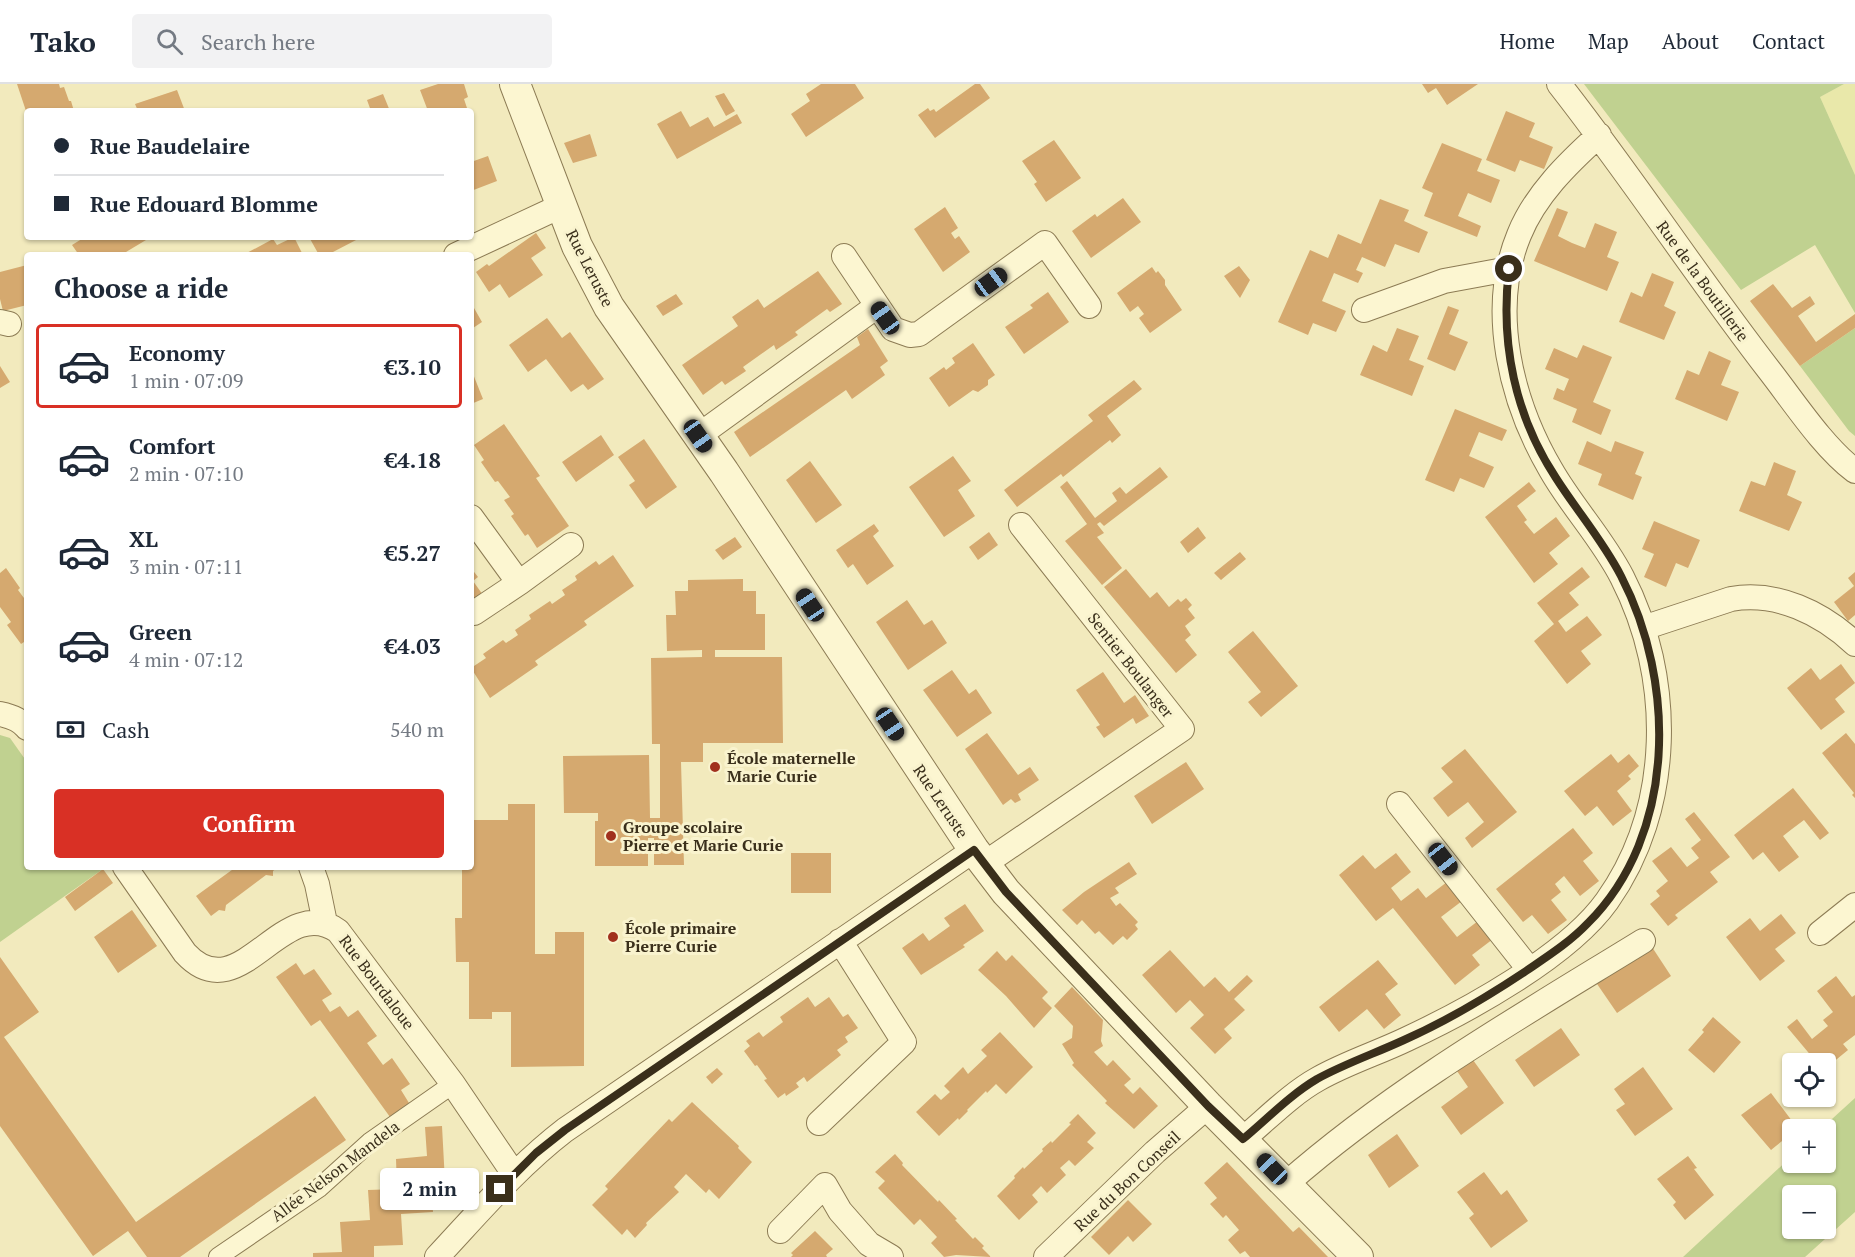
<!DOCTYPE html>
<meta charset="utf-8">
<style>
:root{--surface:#fff;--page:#f2f2f3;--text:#1f2937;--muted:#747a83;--line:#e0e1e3;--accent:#d93025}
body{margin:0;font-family:"PT Serif",serif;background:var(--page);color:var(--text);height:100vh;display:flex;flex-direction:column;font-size:22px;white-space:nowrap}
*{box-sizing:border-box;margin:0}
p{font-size:20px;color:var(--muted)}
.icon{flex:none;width:33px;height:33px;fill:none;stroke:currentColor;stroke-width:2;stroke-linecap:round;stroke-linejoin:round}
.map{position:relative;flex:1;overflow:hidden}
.drawer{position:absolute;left:24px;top:168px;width:450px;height:618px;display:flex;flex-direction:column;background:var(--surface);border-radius:6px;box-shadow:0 2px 4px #0004}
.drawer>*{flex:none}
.top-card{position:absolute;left:24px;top:24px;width:450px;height:132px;border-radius:6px;box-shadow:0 2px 4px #0004;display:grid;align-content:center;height:132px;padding:0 30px;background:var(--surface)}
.controls{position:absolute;left:1782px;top:969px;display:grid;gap:12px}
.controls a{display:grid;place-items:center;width:54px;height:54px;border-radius:6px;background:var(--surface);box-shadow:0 2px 4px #0004;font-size:30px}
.end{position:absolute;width:27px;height:27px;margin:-14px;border:8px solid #3a2f1b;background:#fff;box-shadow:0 0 0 3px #fff}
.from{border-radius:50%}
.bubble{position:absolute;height:42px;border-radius:6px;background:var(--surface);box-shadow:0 2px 4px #0004;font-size:20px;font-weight:700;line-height:42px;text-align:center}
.car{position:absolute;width:18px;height:36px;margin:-18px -9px;border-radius:8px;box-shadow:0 0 4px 2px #0007;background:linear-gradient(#222 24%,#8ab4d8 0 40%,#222 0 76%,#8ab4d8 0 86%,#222 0)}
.top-card b{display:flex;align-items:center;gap:21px;height:57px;font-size:22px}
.top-card b+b{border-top:2px solid var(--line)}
.top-card i{width:15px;height:15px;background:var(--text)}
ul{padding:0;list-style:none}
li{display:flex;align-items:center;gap:18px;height:84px;margin:0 12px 9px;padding:0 18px;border:3px solid transparent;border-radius:6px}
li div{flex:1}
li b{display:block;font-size:22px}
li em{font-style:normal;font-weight:700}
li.on{border-color:var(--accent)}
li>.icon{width:54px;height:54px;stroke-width:1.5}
h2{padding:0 30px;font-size:27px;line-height:72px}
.pay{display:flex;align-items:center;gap:15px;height:66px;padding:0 30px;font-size:22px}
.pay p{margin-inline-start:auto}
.action{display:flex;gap:12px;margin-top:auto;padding:12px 30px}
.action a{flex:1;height:69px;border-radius:6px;background:var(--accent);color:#fff;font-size:24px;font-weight:700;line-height:69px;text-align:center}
header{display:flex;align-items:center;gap:36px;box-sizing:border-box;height:84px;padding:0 30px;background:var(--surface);border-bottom:2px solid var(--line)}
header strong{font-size:28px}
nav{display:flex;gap:33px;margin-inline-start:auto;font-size:21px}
.search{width:420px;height:54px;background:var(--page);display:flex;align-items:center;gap:15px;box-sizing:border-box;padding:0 21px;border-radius:6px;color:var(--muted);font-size:22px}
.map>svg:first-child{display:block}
.farmland{fill:#e9e8aa}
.green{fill:#c0d190;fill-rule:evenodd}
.building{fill:#d5a96f}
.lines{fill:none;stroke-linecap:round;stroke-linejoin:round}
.pedestrian-casing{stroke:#8c7b54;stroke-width:20}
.minor-casing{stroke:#8c7b54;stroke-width:26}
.tertiary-casing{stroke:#8c7b54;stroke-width:32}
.pedestrian{stroke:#fcf6d1;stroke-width:18}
.minor{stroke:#fcf6d1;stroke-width:24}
.tertiary{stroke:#fcf6d1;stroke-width:30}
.route{stroke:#3a2f1b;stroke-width:8}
.poi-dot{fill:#a1311e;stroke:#f9f3ce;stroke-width:2}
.labels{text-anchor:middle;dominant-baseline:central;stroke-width:6;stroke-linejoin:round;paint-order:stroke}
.street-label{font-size:16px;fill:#3a2f1b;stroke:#f9f3ce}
.poi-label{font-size:16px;font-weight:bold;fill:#3a2f1b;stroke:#f9f3ce;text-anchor:start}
</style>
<header>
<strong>Tako</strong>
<div class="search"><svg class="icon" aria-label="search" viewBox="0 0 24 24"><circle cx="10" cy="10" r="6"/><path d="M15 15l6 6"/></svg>Search here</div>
<nav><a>Home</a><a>Map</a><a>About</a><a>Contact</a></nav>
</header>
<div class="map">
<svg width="1855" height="1173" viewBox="0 0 1855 1173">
<rect width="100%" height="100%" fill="#f2eabd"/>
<!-- farmland -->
<path class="farmland" d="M1844,0h11v91l-35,-78z"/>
<!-- green -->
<path class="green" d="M1584,0h260l-24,13 35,78v138l-40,-68 -74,45z
M1855,244v108l-6,-5 -49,-65z
M0,651l10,3 17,24v105h75l1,2 -103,73z
M1855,1014v114l-50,45h-122l109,-101v6h34v-32l-5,-1zM1792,1112h34v32h-34z"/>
<!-- building -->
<path class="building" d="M17,0h42l1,4 4,-1 5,14h2l3,10h-48z
M438,0h26l4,13 -4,2 4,12h-40l-8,-21z
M821,0h34l9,14 -58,39 -15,-23 19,-13 -4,-7z
M975,0h5l10,14 -55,40 -17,-23 10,-7 2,3 4,-2 2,3z
M1422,0h56l-31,21 -11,-17 -8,5z
M177,6l8,21h-47l-3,-7z
M724,9l11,18 -9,5 -11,-20z
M383,10l7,17h-19l-4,-11z
M681,27l9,16 18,-10 6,10 23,-13 5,9 -65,36 -20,-35z
M1506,27l29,12 -6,14 24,10 -9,22 -24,-9 -5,12 -29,-12z
M590,50l7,22 -24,7 -9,-20z
M1054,56l27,38 -35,24 -12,-18 3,-2 -15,-21z
M1442,59l40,16 -5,12 23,9 -9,23 -23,-10 -10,23 23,10 -4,11 -53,-21 9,-23 -11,-5z
M488,72l9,25 -26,10v-29z
M1123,114l18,24 -50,36 -19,-27 23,-17 2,3z
M1380,115l29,11 -5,11 24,11 -9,21 -24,-9 -10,23 -23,-10 -6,13 7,3 -5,10 -24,-10 -12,28 24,10 -10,21 -23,-9 -5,12 -30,-13 32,-72 18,8 10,-24 23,10z
M945,123l13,21 -7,5 4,6 4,-3 11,16 -27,20 -29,-43z
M1557,124l11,4 -10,24 14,7 13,5 10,-25 22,9 -10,25 12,5 -12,29 -73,-30z
M536,149l10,15 -15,10 12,17 -34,23 -9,-14 -11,8 -13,-20 11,-8 2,2z
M85,153h66l-30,18h-42l-7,-10z
M294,153l9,18h-60l30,-16 4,6z
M309,153h48l1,2 -25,13 2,3h-16z
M27,181v40l-24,6 -3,-12v-27z
M1239,182l11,14 -10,18 -16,-22z
M1152,183l4,6 2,-2 7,9v5l17,25 -32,23 -11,-15 5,-4 -6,-8 -8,6 -13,-19z
M818,187l24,33 -12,8 -3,-3 -32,23 3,3 -22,15 -2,-5 -31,22 3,4 -21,14 -3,-4 -19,14 -21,-30 56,-39 -6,-9 26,-18 6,9z
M1652,189l22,9 -10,24 12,6 -12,28 -45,-18 12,-30 11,5z
M1773,200l19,24 18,-12 5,8 -17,12 18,26 39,-28v14l-55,38 -50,-65z
M1048,208l21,30 -45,32 -19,-27 28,-19 -3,-3z
M676,210l7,10 -20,12 -7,-10z
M1448,222l11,4 -10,24 19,8 -13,29 -28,-12z
M474,224l8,14 -9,6 -2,-18z
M547,234l15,20 8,-6 34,47 -16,11 -5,-6 -12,8 -25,-33 -18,13 -19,-27z
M1397,244l22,8 -10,24 15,6 -12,30 -52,-21 13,-30 14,7z
M868,245l20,32 -8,6 5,8 -33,24 -6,-9 -96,67 -16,-25 126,-87 -3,-8z
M973,259l22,32 -7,5v5l-10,7 -5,-2 -24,17 -20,-29 15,-11 2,3 9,-7 -3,-5z
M1583,261l29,12 -19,45 18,8 -10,25 -29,-13 5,-13 -24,-10 4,-11 7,3 5,-12 -24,-10 9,-21 23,10z
M1709,267l22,10 -10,24 18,7 -12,29 -52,-22 12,-29 12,5z
M0,282l10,16 -10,6z
M471,285l12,30 -12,5z
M1134,296l8,9 -35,27 14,19 -9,8 -2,-3 -47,37 -2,-3 -44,33 -13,-17 89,-69 -5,-6z
M1455,325l52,21 -5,11 -23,-9 -10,24 25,11 -10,21 -24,-10 -6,14 -29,-12z
M504,340l36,52 -4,2 33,48 -32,22 -9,-14 -3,2 -14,-20 3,-2 -10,-14 6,-3 -12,-16 -3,1 -14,-20 3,-2 -10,-15z
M601,351l13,20 -38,27 -14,-20z
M644,355l33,48 -31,22 -17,-24 6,-4 -17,-24z
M1587,357l24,11 4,-11 29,11 -9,22 7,3 -9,23 -35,-15 4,-11 -24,-10z
M953,372l18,25 -13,9 17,26 -31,21 -35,-50z
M810,377l32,44 -26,18 -30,-43z
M1774,378l22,9 -9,24 15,7 -13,29 -50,-20 12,-30 14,5z
M1160,383l8,10 -64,49 -4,-4 -3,2 7,9 -7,4 25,31 -20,17 -37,-44 22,-17 -27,-37 7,-6 28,37 22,-17 -5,-8 8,-6 6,7z
M1529,398l7,9 -19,15 10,14 -3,2 10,12 22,-17 14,19 -21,17 9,11 -24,19 -49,-66z
M1654,437l46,19 -12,28 -12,-5 -10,24 -22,-10 10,-23 -12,-5z
M874,440l5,7 -6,5 21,30 -27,19 -14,-21 -5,4 -12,-18z
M1198,443l8,11 -18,15 -8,-11z
M989,448l9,13 -20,15 -9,-13z
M735,453l7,10 -19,13 -8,-10z
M1240,468l6,7 -25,21 -7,-7z
M613,471l21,31 -50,35 3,4 -52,36 3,4 -48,33 -19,-30 15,-10 -3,-4 20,-14 3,3 12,-8 -3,-5 16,-11 -2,-4 21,-14 2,3 13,-9 -3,-5 15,-10 -2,-4 21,-15 3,4z
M1582,483l8,10 -21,16 10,12 -21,16 8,11 21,-16 15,19 -21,16 10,13 -24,20 -33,-43 20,-17 -17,-21z
M6,484l14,20 -2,2 9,12v38l-6,4 -14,-19 4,-3 -11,-15v-34z
M471,484l7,9 -5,4 10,14 -12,8z
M1126,485l24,29 7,-6 12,15 9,-8 3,3 5,-4 6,7 -4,4 7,9 -10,8 6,9 -6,5 12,15 -21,18 -72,-86z
M1855,488v43l-7,6 -14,-19 20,-16 -6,-8z
M743,495v12h13v23h9v36h-50v7h67l1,86h-80v19h-22l3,103h-30v-27h-6v28h-53v-45h3v-8h-34l-1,-57 86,-1 1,63h10v-74h-8l-1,-86 51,-1v-7l-35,1 -1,-36h10l-1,-24h13v-11z
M907,516l17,25 8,-5 15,23 -39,27 -32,-48z
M1253,547l45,55 -37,31 -13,-15 13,-10 -33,-40z
M1841,580l14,19 -20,16 10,13 -24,18 -34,-42 24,-20 9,12z
M952,586l17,24 7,-5 16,24 -35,24 -34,-47z
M1103,588l21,31 11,-8 14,21 -13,8 -3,-6 -29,20 -8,-11 4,-2 -24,-35z
M987,649l31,42 12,-8 9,13 -21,14 3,6 -6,3 -4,-4 -8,6 -38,-56z
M1846,649l9,11v54l-3,-3 2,-2 -32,-40z
M1465,665l52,63 -45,36 -7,-10 19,-16 -16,-20 -20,15 -15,-19 20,-16 -12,-14z
M1611,670l7,9 11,-9 10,12 -11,10 3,3 -14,12 15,20 -19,15 -16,-20 -12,10 -21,-25z
M1186,678l18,27 -52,35 -18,-28z
M1793,704l36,45 -9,7 -16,-20 -12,9 -9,7 16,21 -20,15 -16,-20 -10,8 -19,-25z
M508,720h27v150h20v-22h29v134l-73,1v-55h-19v7h-23v-57h-13l-1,-44h7v-51h9v-47h37z
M1694,728l36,45 -20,15 8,10 -43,33 3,3 -10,8 -18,-22 10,-8 -4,-5 12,-10 -16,-20 19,-14 16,20 12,-9 -8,-10 10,-8 -16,-21z
M1573,744l20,25 -10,8 16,20 -19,15 -16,-20 -9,8 6,8 -10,8 16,20 -19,14 -16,-19 -9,7 -27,-33z
M791,769h40v40h-40z
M1396,769l15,19 -20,16 10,13 17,-13 8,10 21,-16 15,19 -21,16 16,20 21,-16 15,18 -21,16 8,10 -25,20 -62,-77 -17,13 -37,-46 24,-20 12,14z
M1129,778l8,12 -22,14 4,5 -9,5 6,8 4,-3 18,19 -3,3 3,4 -11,11 -4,-4 -10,9 -14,-14 -4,3 -13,-14 -5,5 -15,-15 22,-18z
M236,783h42l-5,4v5l-7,-1 -40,30 -1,6 -6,-1 -8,6 -15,-20z
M103,785l10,14 -38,28 -10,-14z
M965,820l19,27 -21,14 2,2 -44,28 -19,-27 21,-15 6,8 21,-15 -6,-8z
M132,826l25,36 -39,27 -24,-36z
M1781,830l15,19 -21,16 10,12 -25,20 -34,-44 24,-19 10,13z
M1650,860l21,32 -54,37 -22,-32z
M1170,866l34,37 11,-10 14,15 18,-17 6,6 -19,18 11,11 -21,19 8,9 -17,16 -25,-26 14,-13 -14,-15 -14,13 -34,-38z
M997,867l9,10 6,-6 36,37 -6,6 10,10 -18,20 -28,-32 -28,-26z
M0,873l39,55 -35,25 132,185 179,-126 31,44 -166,117h-33l-19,-26 -35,25 -93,-130z
M1378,876l20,24 -13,10 16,21 -17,14 -17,-20 -28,23 -20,-25z
M296,879l8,12 10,-6 18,25 -10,6 8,12 10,-6 8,11 10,-7 19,26 -10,7 16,22 9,-7 18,26 -9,6 8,13 -19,14 -70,-97 -9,6 -35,-49z
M1836,892l16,21 3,-2v40l-12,9 5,6 -22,18v-4h-8l-31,-37 10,-8 15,20 16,-13 -5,-6 10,-8 -16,-21z
M1072,903l31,33 -2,21 2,5 -9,6 13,14 6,-6 18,19 -7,6 9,9 7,-7 18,19 -24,23 -29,-26 2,-2 -35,-36 2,-2 -12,-19 10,-6 1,-12 -19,-20z
M808,913l7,10 14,-10 14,20 5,-3 10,14 -13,9 3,5 -11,8 4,5 -34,27 -3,-5 -8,6 3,4 -13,9 -1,-3 -7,5 -14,-18 3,-1 -10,-14 -2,1 -11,-15 6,-5 -4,-5 13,-9 4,5 20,-15 -3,-5z
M1713,933l28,25 -27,31 -26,-23 16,-18 -2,-2z
M1561,944l19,27 -46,32 -19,-27z
M1000,948l33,35 -27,27 -10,-10 -9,9 -1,-2 -19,19 1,1 -9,9 -1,-2 -19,18 -23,-24 19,-18 6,6 9,-8 -6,-6 19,-19 5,7 19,-18 -6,-6z
M1473,976l31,43 -43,32 -20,-28 27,-20 -11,-16z
M1643,983l30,42 -38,27 -19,-26 9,-6 -11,-15z
M717,984l6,6 -11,10 -6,-7z
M1771,1009l27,36 -6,1v3l-21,17 -30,-35z
M692,1018l47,44 -1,2 14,14 -33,37 -10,-10 -3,4 -20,-19 -12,13 5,5 -33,31 1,2 -12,13 -8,-9 -5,6 -30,-30 16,-16 -3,-3 64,-67 3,3z
M1078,1030l18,19 -9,9 7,6 -19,18 -6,-6 -9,8 6,7 -19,18 -6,-7 -9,9 6,7 -19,18 -22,-24 18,-18 -1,-2 9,-9 1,2 19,-18 -1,-2 9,-8 1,2 19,-19 -2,-1z
M442,1042l3,56 -14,1 2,29 -32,2 2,31 -29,1v11h-61v-4l29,-1 -2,-30 30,-2 -2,-30 29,-1 -1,-30 31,-3 -2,-29z
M1397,1050l22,32 -30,22 -21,-33z
M895,1070l8,9 -1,2 36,37 1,-2 18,19 -2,1 18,19 2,-2 9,9 -2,2 9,9 -35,-2 -12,2 -13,-14 6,-6 -17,-18 -6,6 -36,-37 7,-7 -10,-9z
M1688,1072l9,12 -3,1 20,26 -29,25 -12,-15 3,-3 -19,-23z
M1227,1078l66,70 6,-5 29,30h-78l-5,-6 -5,3 -12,-14 11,-10 -13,-15 -3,3 -13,-14 7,-6 -13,-15z
M1484,1088l17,23 6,-5 21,31 -37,27 -22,-30 5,-4 -17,-22z
M1128,1116l24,24 -19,18 -5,-6 -19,19 -18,-18z
M815,1147l18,18 -7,6 1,2h-36l2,-2 -2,-2z"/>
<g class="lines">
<defs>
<path id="pedestrian" d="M218,1173l101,-69 51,-46 83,-58"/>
<path id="minor" d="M1559,0c73,93 138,193 210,286 25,32 54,77 86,101
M456,171l105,-49
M844,172l49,73 17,6 9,-1 126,-91 44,63
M1364,226l80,-29 65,-12
M0,238l9,2
M698,352l179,-130
M471,433l48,66 52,-38
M474,529l45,-30
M1643,544l88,-29c46,-8 91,14 124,45
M0,630c10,2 20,5 27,14
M1399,720l130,165
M984,780l198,-135 -161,-204
M125,783l60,86c55,60 97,-62 153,-22l115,153 61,90
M311,783l6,17 8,39
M1820,849l35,-28
M819,1039l85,-81 -64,-101
M1243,1055c24,-20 48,-45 75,-60 28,-16 60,-26 89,-40 60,-28 161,-83 200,-138 66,-93 67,-223 15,-324 -20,-39 -50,-70 -71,-107 -40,-68 -63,-160 -32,-235 16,-40 49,-72 80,-100
M1286,1100c108,-95 235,-168 357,-243
M780,1147l45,-46 15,26 29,33 22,13
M437,1173c41,-44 80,-90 128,-127l409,-280
M1046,1173l109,-105 53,-46"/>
<path id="tertiary" d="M515,0l62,162 32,61 115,165 250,378 32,42 202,214 150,151"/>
</defs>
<!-- pedestrian casing -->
<use href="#pedestrian" class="pedestrian-casing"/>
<!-- minor casing -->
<use href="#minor" class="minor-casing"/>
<!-- tertiary casing -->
<use href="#tertiary" class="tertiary-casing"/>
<!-- pedestrian -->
<use href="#pedestrian" class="pedestrian"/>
<!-- minor -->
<use href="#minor" class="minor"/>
<!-- tertiary -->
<use href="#tertiary" class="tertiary"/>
</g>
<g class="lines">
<!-- route -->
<path class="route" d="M500,1105l36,-36 29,-23 409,-280 32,42 202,214 35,33c24,-20 47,-44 74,-60 27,-15 59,-26 87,-39 43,-19 83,-43 122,-69 22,-15 44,-29 62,-48 89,-89 88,-241 33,-347 -18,-35 -44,-65 -65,-98 -41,-62 -56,-135 -47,-209"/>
</g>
<!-- markers -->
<g class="poi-dot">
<circle cx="715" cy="683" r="6"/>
<circle cx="611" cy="752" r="6"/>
<circle cx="613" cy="853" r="6"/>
</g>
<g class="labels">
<!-- street labels -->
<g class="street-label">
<text transform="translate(590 184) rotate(63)">Rue Leruste</text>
<text transform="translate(1703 197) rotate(54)">Rue de la Boutillerie</text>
<text transform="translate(1131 581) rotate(52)">Sentier Boulanger</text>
<text transform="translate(941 717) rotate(56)">Rue Leruste</text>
<text transform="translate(377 898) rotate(53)">Rue Bourdaloue</text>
<text transform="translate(335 1087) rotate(-37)">Allée Nelson Mandela</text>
<text transform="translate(1127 1097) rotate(-43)">Rue du Bon Conseil</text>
</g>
<!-- poi labels -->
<g class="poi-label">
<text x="727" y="674">École maternelle<tspan x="727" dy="18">Marie Curie</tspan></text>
<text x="623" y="743">Groupe scolaire<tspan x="623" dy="18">Pierre et Marie Curie</tspan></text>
<text x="625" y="844">École primaire<tspan x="625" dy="18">Pierre Curie</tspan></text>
</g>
</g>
</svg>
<div class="controls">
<a><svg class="icon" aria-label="locate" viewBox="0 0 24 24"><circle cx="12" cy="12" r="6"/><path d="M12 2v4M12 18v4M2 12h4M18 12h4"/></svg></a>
<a>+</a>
<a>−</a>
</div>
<i class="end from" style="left:1509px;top:185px"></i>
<i class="end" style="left:500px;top:1105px"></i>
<div class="bubble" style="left:380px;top:1084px;width:99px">2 min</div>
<i class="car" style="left:991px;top:198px;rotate:54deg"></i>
<i class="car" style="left:885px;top:234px;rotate:325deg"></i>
<i class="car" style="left:698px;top:352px;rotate:145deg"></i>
<i class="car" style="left:810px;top:521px;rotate:326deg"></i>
<i class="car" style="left:890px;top:640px;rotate:146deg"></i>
<i class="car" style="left:1443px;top:775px;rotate:142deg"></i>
<i class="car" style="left:1272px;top:1085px;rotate:316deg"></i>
<div class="top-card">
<b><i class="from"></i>Rue Baudelaire</b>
<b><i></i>Rue Edouard Blomme</b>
</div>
<section class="drawer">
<h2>Choose a ride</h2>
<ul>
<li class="on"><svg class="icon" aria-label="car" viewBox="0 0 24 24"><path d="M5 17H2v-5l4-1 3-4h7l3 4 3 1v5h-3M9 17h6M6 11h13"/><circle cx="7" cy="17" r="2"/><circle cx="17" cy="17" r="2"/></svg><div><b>Economy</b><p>1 min · 07:09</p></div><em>€3.10</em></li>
<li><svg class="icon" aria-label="car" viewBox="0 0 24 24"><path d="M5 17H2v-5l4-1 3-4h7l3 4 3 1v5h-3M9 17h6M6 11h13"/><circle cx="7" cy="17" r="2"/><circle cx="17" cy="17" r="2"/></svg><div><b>Comfort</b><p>2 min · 07:10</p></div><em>€4.18</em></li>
<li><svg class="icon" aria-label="car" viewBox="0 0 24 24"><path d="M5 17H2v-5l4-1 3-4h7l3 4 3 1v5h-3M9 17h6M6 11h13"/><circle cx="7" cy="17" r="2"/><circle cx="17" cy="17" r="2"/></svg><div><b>XL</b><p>3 min · 07:11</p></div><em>€5.27</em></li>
<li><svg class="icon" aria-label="car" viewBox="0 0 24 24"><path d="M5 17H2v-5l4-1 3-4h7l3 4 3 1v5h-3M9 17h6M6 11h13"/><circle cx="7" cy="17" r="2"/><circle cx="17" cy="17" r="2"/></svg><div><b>Green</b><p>4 min · 07:12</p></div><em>€4.03</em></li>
</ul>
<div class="pay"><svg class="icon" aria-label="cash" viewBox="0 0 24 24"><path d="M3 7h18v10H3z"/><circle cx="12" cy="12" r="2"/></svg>Cash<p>540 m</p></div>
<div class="action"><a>Confirm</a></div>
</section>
</div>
